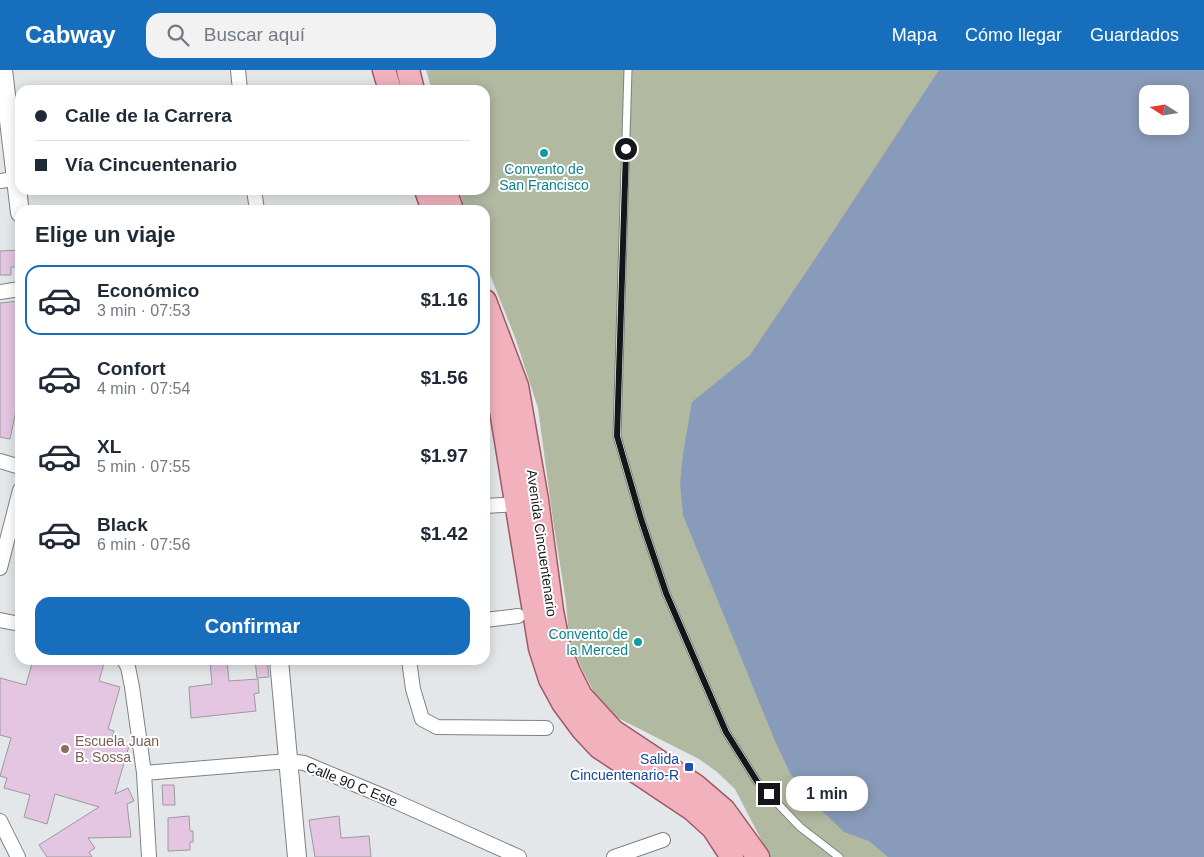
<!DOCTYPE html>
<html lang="es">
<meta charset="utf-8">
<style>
:root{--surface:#fff;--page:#f2f2f3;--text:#1f2937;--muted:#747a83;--line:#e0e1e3;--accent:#166ebc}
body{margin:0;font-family:Helvetica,sans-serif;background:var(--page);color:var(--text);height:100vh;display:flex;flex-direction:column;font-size:19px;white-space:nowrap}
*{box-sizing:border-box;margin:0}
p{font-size:16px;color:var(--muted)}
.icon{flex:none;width:28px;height:28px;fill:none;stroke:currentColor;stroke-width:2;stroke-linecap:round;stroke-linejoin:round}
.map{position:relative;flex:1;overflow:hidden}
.sheet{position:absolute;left:15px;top:135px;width:475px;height:460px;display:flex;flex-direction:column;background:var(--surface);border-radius:15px;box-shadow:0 2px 12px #0003}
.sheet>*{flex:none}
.banner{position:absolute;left:15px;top:15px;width:475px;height:110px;border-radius:15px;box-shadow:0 2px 12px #0003;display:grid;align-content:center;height:110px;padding:0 20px;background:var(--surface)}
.needle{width:32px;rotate:282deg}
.fabs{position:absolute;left:1139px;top:15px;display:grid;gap:10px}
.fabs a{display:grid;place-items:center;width:50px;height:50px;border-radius:10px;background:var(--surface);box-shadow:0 2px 12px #0003;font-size:25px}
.end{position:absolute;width:22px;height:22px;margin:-11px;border:6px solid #151617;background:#fff;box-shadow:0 0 0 2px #fff}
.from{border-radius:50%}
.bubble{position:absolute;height:35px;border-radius:15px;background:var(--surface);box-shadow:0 2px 12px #0003;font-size:16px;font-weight:600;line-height:35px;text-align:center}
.banner b{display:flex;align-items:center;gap:18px;height:48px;font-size:19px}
.banner b+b{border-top:1px solid var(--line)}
.banner i{width:12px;height:12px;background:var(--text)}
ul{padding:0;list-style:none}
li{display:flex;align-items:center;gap:15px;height:70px;margin:0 10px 8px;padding:0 10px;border:2px solid transparent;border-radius:15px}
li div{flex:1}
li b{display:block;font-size:19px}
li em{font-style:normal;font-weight:600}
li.selected{border-color:var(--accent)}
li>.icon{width:45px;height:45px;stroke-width:1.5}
h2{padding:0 20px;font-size:22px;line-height:60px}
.action{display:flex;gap:10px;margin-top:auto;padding:10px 20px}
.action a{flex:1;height:58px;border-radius:15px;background:var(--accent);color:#fff;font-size:20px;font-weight:600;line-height:58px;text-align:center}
header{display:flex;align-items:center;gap:30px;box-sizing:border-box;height:70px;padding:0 25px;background:var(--accent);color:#fff}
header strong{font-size:24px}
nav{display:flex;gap:28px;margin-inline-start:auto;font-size:18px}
.search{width:350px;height:45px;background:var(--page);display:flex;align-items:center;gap:12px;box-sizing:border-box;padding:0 18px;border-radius:15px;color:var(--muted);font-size:19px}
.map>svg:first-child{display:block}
.green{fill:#b1b9a1;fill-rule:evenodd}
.water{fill:#899bba;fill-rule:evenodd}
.building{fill:#e4c5e2;stroke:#9c9a9c}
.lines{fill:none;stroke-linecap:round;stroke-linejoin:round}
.service-casing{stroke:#7e8082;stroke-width:9}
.minor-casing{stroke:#7e8082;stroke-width:16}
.tertiary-casing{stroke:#7e8082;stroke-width:20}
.primary-casing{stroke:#9e5a66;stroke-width:25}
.service{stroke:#fff;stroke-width:7}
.minor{stroke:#fff;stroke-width:14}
.tertiary{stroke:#fff;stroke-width:18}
.primary{stroke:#f1b2bd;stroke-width:22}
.route{stroke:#151617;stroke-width:6}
.culture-dot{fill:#0f9aa8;stroke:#fff;stroke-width:2}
.education-dot{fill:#8d6e63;stroke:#fff;stroke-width:2}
.transit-dot{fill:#1a4fb4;stroke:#fff;stroke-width:2}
.labels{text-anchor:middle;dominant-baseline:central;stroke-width:4;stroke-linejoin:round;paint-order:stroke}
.culture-label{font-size:14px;fill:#0d838f;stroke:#fff}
.street-label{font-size:14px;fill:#151617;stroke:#fff}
.education-label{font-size:14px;fill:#785e54;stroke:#fff;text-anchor:start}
.transit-label{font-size:14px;fill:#164399;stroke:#fff;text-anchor:end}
</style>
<header>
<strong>Cabway</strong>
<div class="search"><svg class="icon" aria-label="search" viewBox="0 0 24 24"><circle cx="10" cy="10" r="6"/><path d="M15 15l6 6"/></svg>Buscar aquí</div>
<nav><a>Mapa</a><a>Cómo llegar</a><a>Guardados</a></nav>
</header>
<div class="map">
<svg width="1204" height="787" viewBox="0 0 1204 787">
<rect width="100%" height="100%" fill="#e4e7e9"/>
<!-- green -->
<path class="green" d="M426,0h778v787h-434l-35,-68 -18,-17 -18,-13 -85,-43 -17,-18 -15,-29 -13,-32 -3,-35 -13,-82 -15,-112 -22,-68 -31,-78v-52h-20l-6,-20h26v-100h-53zM1148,24h32v32h-32z"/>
<!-- water -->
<path class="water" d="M939,0h265v787h-316l-19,-16 -25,-9 -28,-27 -26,-32 -15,-32 -92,-226 -3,-32 3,-29 9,-52 58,-47 67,-99zM1148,24h32v32h-32z"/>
<!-- building -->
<path class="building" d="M20,180v17h-9v8h-11v-24z
M20,231v111l-4,-1 -6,28 -10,-2v-134z
M33,590h72l-6,21 21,6 -12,42 6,2 -3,10 18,5 -14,48 13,-6 6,13 -7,3 4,33 -43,1 7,10 -6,4 3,5h-45l-8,-12 60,-38 -44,-13 -8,30 -23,-7 6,-22 -26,-7 3,-10 -7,-2 11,-38 -11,-3v-57l26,7z
M227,590l2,21 29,-2 1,14 -5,1 2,17 -65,7 -2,-31 23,-3 -2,-22z
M255,590h12l2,17 -12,1z
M162,715h12l1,20h-12z
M189,746l1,15h3v11h-3v8l-22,1v-33z
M339,746l2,22 28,-2 2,21h-56l-6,-37z"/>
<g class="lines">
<defs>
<path id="service" d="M628,0l-11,366 24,83 25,74 60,139 32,51 42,44 39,30"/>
<path id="minor" d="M238,0l2,20
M0,111l20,-3
M254,120l3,20
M0,222l20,-3
M0,391l20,6
M485,436l32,-2
M0,498l20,-78
M0,550l20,4
M485,550l33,-4
M124,590l4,7 4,20 12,86 5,84
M409,590l4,29 9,30 15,8 109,1
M144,703l145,-12 15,2 86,36 129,58
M0,751l18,36
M614,787l49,-17"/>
<path id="tertiary" d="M3,0l17,143
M279,590l18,197"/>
<path id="primary" d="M384,0l6,20
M408,0l5,20
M426,120l7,20
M445,120l7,20
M485,231l32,85 20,114 15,111 7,36 10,25 12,24 32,35 83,55 28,24 34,47
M485,284l13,38 42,256 10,31 13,24 20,27 16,17 93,62 21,19 19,29"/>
</defs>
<!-- service casing -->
<use href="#service" class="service-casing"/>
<!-- minor casing -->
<use href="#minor" class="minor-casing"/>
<!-- tertiary casing -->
<use href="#tertiary" class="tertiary-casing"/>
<!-- primary casing -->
<use href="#primary" class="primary-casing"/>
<!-- service -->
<use href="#service" class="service"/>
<!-- minor -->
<use href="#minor" class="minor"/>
<!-- tertiary -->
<use href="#tertiary" class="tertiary"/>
<!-- primary -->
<use href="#primary" class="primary"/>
</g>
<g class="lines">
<!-- route -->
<path class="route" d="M626,79l-9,287 24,83 25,74 60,139 32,51 11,11"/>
</g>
<!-- markers -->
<g class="culture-dot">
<circle cx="544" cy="83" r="5"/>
<circle cx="638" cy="572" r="5"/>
</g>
<circle class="education-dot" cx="65" cy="679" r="5"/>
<rect class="transit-dot" x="684" y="692" width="10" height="10" rx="2.5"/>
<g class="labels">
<!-- culture labels -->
<g class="culture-label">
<text x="544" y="99">Convento de<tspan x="544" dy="16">San Francisco</tspan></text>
<text x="628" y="564" text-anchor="end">Convento de<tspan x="628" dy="16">la Merced</tspan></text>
</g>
<!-- street labels -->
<g class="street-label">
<text transform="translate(542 473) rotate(82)">Avenida Cincuentenario</text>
<text transform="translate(352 714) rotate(22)">Calle 90 C Este</text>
</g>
<!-- education labels -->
<g class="education-label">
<text x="75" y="671">Escuela Juan<tspan x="75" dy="16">B. Sossa</tspan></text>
</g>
<!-- transit labels -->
<g class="transit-label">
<text x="679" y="689">Salida<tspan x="679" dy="16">Cincuentenario-R</tspan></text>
</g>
</g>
</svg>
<div class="fabs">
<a><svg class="needle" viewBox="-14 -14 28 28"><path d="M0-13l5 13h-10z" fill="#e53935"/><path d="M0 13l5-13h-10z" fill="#747a83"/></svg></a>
</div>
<i class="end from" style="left:626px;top:79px"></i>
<i class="end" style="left:769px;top:724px"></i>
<div class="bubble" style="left:786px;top:706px;width:82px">1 min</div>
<div class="banner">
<b><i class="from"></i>Calle de la Carrera</b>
<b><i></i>Vía Cincuentenario</b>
</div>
<section class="sheet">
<h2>Elige un viaje</h2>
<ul>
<li class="selected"><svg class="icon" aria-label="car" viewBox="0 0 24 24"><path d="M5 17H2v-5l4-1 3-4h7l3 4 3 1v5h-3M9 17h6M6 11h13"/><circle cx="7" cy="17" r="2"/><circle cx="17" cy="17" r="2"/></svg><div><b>Económico</b><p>3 min · 07:53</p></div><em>$1.16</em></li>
<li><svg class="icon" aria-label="car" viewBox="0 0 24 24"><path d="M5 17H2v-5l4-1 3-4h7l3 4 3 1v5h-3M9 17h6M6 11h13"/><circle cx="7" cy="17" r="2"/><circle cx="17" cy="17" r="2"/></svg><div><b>Confort</b><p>4 min · 07:54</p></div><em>$1.56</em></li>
<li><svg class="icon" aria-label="car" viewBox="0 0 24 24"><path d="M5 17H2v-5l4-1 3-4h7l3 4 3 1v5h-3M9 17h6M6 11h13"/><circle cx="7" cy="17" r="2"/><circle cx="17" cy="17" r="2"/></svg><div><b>XL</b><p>5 min · 07:55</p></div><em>$1.97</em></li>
<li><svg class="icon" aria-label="car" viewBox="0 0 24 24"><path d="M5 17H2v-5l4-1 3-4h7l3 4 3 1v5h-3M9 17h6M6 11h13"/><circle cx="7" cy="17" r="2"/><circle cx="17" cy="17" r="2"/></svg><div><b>Black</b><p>6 min · 07:56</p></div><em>$1.42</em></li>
</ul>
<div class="action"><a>Confirmar</a></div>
</section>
</div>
